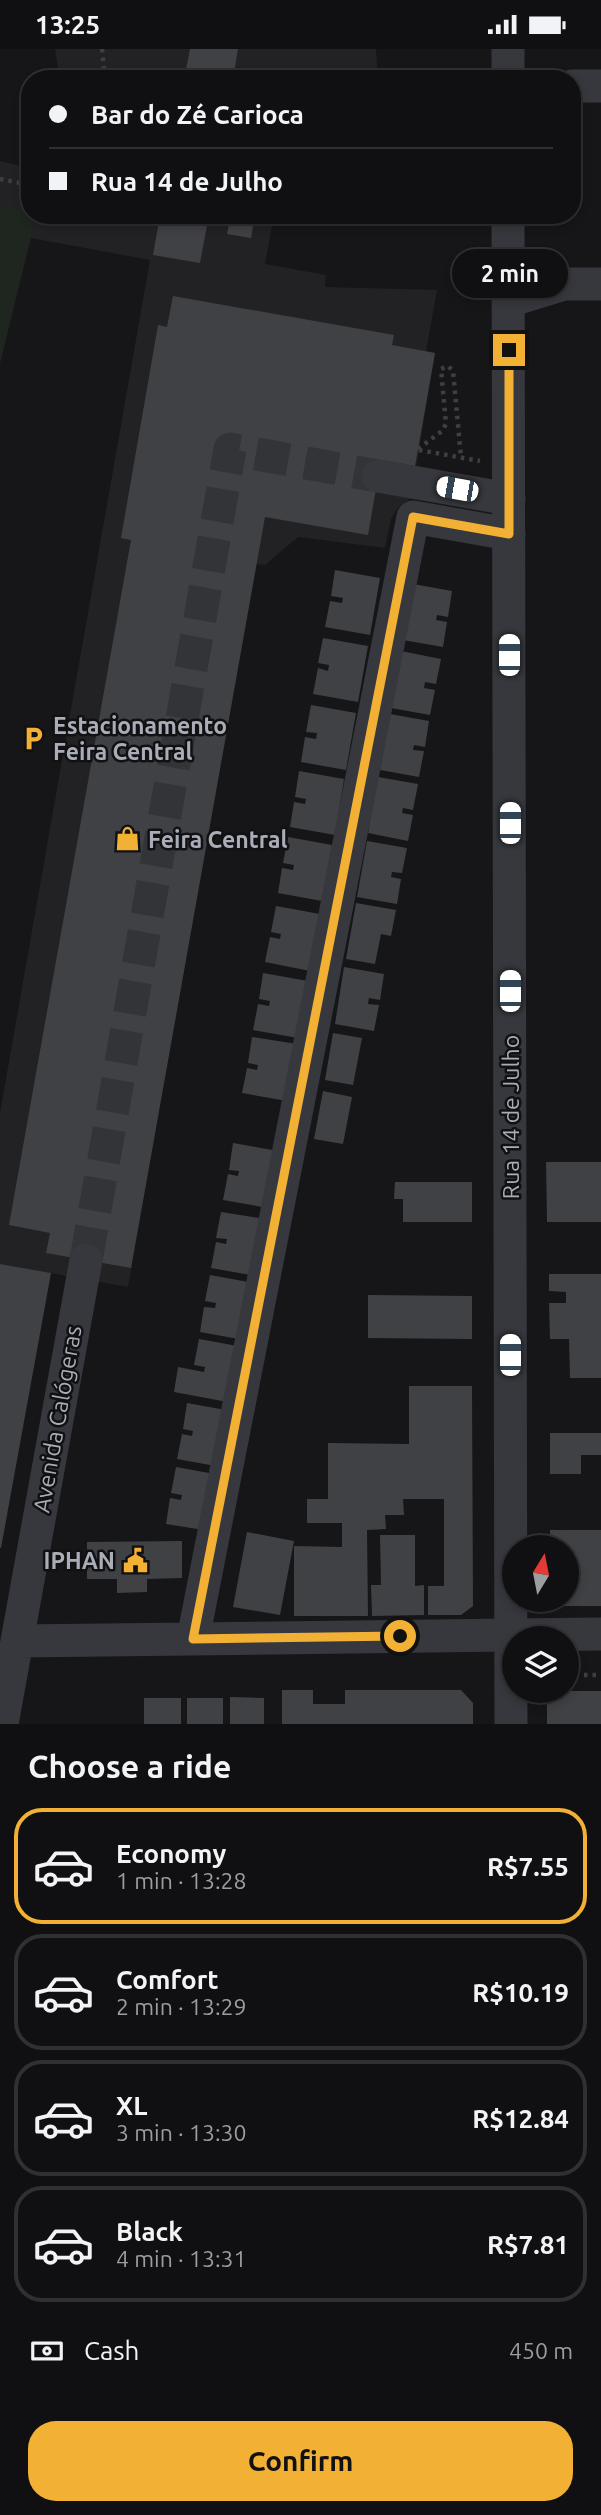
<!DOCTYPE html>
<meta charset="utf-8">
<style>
:root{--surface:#101012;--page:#1e1e20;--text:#f1f3f6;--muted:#9c9d9f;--line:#303032;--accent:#f2b134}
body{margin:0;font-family:Ubuntu,sans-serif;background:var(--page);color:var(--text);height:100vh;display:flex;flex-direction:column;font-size:26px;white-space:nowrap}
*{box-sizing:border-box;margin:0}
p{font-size:23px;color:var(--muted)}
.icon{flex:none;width:38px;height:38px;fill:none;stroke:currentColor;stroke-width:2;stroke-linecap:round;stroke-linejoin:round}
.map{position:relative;height:1675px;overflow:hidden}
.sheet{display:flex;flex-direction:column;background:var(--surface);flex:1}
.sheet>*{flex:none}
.banner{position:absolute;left:21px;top:21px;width:560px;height:154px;border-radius:28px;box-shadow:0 4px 10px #0003,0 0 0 2px var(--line);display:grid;align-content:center;height:154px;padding:0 28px;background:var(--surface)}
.needle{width:46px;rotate:10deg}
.buttons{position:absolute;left:502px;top:1486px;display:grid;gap:14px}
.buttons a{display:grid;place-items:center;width:77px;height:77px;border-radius:50%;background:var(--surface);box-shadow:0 4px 10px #0003,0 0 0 2px var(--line);font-size:35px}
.end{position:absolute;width:32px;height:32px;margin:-16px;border:9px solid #f2b134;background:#111;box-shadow:0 0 0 4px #111}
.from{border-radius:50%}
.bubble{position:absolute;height:49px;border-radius:24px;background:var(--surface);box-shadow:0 4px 10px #0003,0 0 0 2px var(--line);font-size:23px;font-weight:600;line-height:49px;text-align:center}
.car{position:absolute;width:21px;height:42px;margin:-21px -10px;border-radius:9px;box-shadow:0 0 5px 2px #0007;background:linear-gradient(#fff 24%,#345 0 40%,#fff 0 76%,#345 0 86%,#fff 0)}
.banner b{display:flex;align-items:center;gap:24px;height:66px;font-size:26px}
.banner b+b{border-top:2px solid var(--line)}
.banner i{width:18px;height:18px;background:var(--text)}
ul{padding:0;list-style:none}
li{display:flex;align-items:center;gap:21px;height:116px;margin:0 14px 10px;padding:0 14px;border:4px solid var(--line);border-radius:28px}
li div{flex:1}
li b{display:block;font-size:26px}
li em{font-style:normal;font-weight:600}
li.on{border-color:var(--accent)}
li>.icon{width:63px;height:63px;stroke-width:1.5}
h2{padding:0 28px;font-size:32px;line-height:84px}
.pay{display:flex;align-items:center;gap:18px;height:77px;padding:0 28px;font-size:26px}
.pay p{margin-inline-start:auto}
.primary-button{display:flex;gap:14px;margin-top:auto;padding:14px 28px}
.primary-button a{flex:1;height:80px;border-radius:28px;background:var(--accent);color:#111;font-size:28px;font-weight:600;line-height:80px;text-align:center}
.status{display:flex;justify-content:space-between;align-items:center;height:49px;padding:0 35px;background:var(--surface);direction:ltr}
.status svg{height:19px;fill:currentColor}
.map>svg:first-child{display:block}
.built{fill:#222225}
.green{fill:#1e261f}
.building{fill:#404145}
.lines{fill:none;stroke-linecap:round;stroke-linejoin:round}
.minor-tunnel{stroke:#333438;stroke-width:33;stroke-dasharray:33 17;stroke-linecap:butt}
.path{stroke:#3d3f44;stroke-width:4.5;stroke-dasharray:3.5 5;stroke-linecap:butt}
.minor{stroke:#37383d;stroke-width:33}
.route{stroke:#f2b134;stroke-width:9}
.labels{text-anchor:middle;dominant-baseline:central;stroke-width:5;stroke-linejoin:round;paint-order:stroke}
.poi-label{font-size:23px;font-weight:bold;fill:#a8adb8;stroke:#111113;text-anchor:start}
.street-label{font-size:23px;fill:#a8adb8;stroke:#111113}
</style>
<div class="status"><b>13:25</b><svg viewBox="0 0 49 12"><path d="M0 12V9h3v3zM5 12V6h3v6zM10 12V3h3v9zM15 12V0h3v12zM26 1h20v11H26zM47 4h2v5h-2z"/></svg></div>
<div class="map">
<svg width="601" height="1675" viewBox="0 0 601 1675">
<rect width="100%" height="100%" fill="#161618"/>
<!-- built -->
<path class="built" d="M55,0h321l2,30h-318z
M0,112l30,7v47h244l-9,49 61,11 -1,12 112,3 -11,61 9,2 -24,145 -14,11 -6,10 -6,29 -87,-11 -33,28 -9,-1 -128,723 -128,-23v-151l150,-853 -119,-22 -31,125z"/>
<!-- green -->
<path class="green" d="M0,155l36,11 -36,148z"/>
<!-- building -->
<path class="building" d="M190,0h48l-5,30h-49z
M160,166h49l-9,48 -47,-8z
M231,166h24l-4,23 -24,-4z
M173,247l221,39 -2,10 43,8 -20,113 -34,-6 -13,75 -103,-18 -134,751 -85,-15 4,-20 -41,-8 122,-685 -10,-2 37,-213 9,2z
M335,521l45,8 -10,57 -45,-8 5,-26 12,2 1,-5 -12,-2z
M413,535l39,7 -4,26 -11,-2 -1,5 11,2 -4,25 -40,-7z
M323,589l45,8 -10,56 -45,-8 5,-26 10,3 1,-6 -11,-2z
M401,602l40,8 -5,25 -11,-2 -1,6 11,2 -5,25 -39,-7z
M311,656l45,8 -10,57 -45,-8 4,-25 11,2 1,-6 -11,-1z
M390,665l39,7 -4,26 -11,-2 -1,5 11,1 -5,26 -39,-7z
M299,722l45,8 -9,56 -45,-8 4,-25 11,2 1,-5 -11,-2z
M378,728l40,7 -5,26 -10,-2 -1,5 11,2 -5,26 -40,-8z
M288,788l44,8 -10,56 -44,-8 4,-25 11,2 1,-5 -11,-2z
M367,792l40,7 -5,25 -10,-1 -1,5 10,2 -4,25 -40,-7z
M356,854l40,7 -5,26 -10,-2 -6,30 -29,-5z
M276,857l44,8 -10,57 -45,-9 5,-25 10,2 1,-5 -10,-2z
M344,918l40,7 -4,26 -11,-2 -1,6 11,1 -5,26 -39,-7z
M263,924l45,8 -10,57 -45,-8 5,-26 11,2 1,-5 -11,-2z
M333,984l29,5 -9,47 -28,-5z
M252,988l45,7 -10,57 -45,-8 5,-25 10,2 1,-5 -10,-2z
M323,1042l29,6 -9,47 -29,-5z
M233,1094l45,8 -10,57 -45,-8 5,-26 10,2 1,-5 -10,-1z
M546,1113h55v60h-54z
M395,1133h77v40h-69v-23h-9z
M221,1163l45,7 -10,57 -45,-8 5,-26 10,2 1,-5 -11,-1z
M0,1215l51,9 -50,275h-1z
M549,1225h52v104h-31l-1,-39h-19l-1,-36h17v-11l-17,-1z
M210,1226l44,8 -10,57 -44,-8 4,-25 11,1 1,-5 -11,-2z
M368,1246l104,1v43l-104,-1z
M199,1290l44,8 -10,56 -59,-11 4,-25 26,5 1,-5 -11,-2z
M409,1337h63l1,220 -12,9h-33v-29h16v-87h-41l1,16h-19l1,14 -19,1 1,86h-74v-70l48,1v-24h-35v-24h21v-56l81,1z
M187,1354l44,8 -10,56 -44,-8 5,-25 10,2 1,-5 -10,-2z
M550,1384h51v22h-20v19h-31z
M176,1418l44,8 -10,56 -44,-7 4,-26 11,2 1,-5 -11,-2z
M550,1481h51v76h-38l-10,-7h14v-52h-17z
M247,1483l47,9 -14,74 -47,-8z
M380,1486h35v51l9,-1v30l-52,1 -1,-31h10z
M182,1492v37l-35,1v13l-30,1v-14h-30v-37z
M282,1641h31v14h32v-14h116l12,13v21h-191z
M560,1642h41v33h-54v-21z
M230,1648l34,1v26h-34z
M144,1649h37v26h-37z
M187,1649h36v26h-36z"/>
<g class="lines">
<!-- minor-tunnel -->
<path class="minor-tunnel" d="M86,1211l144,-811 148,27"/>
<!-- path -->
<path class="path" d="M102,0l3,30
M0,130l30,6
M418,400l24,-18 4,-7 -5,-55 7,-3 5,5 8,86
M419,401l61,11
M567,1626h34"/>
<!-- minor -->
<path class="minor" d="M508,0v30
M572,37h29
M508,166l3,1509
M509,252l55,-17h37
M378,427l131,23
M193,1590l220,-1122 96,17
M17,1592l584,-7
M2,1675l84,-464"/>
</g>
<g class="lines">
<!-- route -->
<path class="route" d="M400,1587l-207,3 220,-1122 96,17v-184"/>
</g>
<!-- icons -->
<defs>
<symbol id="parking-bare" viewBox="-9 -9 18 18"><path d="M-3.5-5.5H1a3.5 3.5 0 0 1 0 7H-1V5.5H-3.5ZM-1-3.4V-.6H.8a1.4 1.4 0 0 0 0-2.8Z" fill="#f2b134" stroke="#111113" stroke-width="2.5" paint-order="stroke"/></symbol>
<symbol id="shop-bare" viewBox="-9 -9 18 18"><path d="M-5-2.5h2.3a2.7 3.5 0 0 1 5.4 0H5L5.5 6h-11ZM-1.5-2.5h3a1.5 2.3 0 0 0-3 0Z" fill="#f2b134" stroke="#111113" stroke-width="2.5" paint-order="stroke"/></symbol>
<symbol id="civic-bare" viewBox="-9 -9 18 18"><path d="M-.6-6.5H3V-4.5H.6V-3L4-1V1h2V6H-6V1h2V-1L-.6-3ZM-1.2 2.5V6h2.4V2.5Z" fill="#f2b134" stroke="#111113" stroke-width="2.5" paint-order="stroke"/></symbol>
</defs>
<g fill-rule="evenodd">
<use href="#parking-bare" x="16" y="672" width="35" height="35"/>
<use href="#shop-bare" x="110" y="772" width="35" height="35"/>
<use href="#civic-bare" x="118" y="1494" width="35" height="35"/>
</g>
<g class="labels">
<!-- poi labels -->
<g class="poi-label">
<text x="53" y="676">Estacionamento<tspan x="53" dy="26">Feira Central</tspan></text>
<text x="148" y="790">Feira Central</text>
<text x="115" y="1511" text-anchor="end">IPHAN</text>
</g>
<!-- street labels -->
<g class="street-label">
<text transform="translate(510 1068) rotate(-90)">Rua 14 de Julho</text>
<text transform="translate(57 1370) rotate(-80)">Avenida Calógeras</text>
</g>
</g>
</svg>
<div class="buttons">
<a><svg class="needle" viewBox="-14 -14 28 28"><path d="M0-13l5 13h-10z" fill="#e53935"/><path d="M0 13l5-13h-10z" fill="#9c9d9f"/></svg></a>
<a><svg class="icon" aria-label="layers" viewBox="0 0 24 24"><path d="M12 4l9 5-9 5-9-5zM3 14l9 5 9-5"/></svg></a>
</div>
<i class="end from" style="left:400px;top:1587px"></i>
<i class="end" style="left:509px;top:301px"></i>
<div class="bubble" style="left:452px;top:200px;width:116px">2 min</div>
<i class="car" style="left:457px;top:440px;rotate:280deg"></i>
<i class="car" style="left:509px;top:606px;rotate:0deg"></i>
<i class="car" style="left:510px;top:774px;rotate:0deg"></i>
<i class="car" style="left:510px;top:942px;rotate:0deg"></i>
<i class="car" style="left:510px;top:1306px;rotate:0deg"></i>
<div class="banner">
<b><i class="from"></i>Bar do Zé Carioca</b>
<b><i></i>Rua 14 de Julho</b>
</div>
</div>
<section class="sheet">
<h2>Choose a ride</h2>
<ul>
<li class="on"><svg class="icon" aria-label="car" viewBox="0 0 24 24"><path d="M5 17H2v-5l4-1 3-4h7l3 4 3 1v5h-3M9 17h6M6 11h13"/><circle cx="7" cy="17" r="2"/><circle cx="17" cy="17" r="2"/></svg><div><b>Economy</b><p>1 min · 13:28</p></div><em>R$7.55</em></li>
<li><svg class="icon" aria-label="car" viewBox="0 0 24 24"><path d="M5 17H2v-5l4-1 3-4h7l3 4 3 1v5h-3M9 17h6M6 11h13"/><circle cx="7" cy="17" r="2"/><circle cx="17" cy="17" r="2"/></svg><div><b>Comfort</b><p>2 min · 13:29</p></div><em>R$10.19</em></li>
<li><svg class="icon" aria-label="car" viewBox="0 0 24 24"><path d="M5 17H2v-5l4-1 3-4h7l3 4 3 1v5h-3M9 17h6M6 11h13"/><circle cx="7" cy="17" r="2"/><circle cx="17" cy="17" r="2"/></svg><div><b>XL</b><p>3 min · 13:30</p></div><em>R$12.84</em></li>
<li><svg class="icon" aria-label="car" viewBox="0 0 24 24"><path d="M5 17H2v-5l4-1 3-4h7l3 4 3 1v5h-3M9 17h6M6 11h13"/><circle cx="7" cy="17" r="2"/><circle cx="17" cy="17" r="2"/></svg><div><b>Black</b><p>4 min · 13:31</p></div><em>R$7.81</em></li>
</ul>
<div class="pay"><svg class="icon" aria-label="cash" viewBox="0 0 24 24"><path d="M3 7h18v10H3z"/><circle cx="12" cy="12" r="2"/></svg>Cash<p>450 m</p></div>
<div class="primary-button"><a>Confirm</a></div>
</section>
